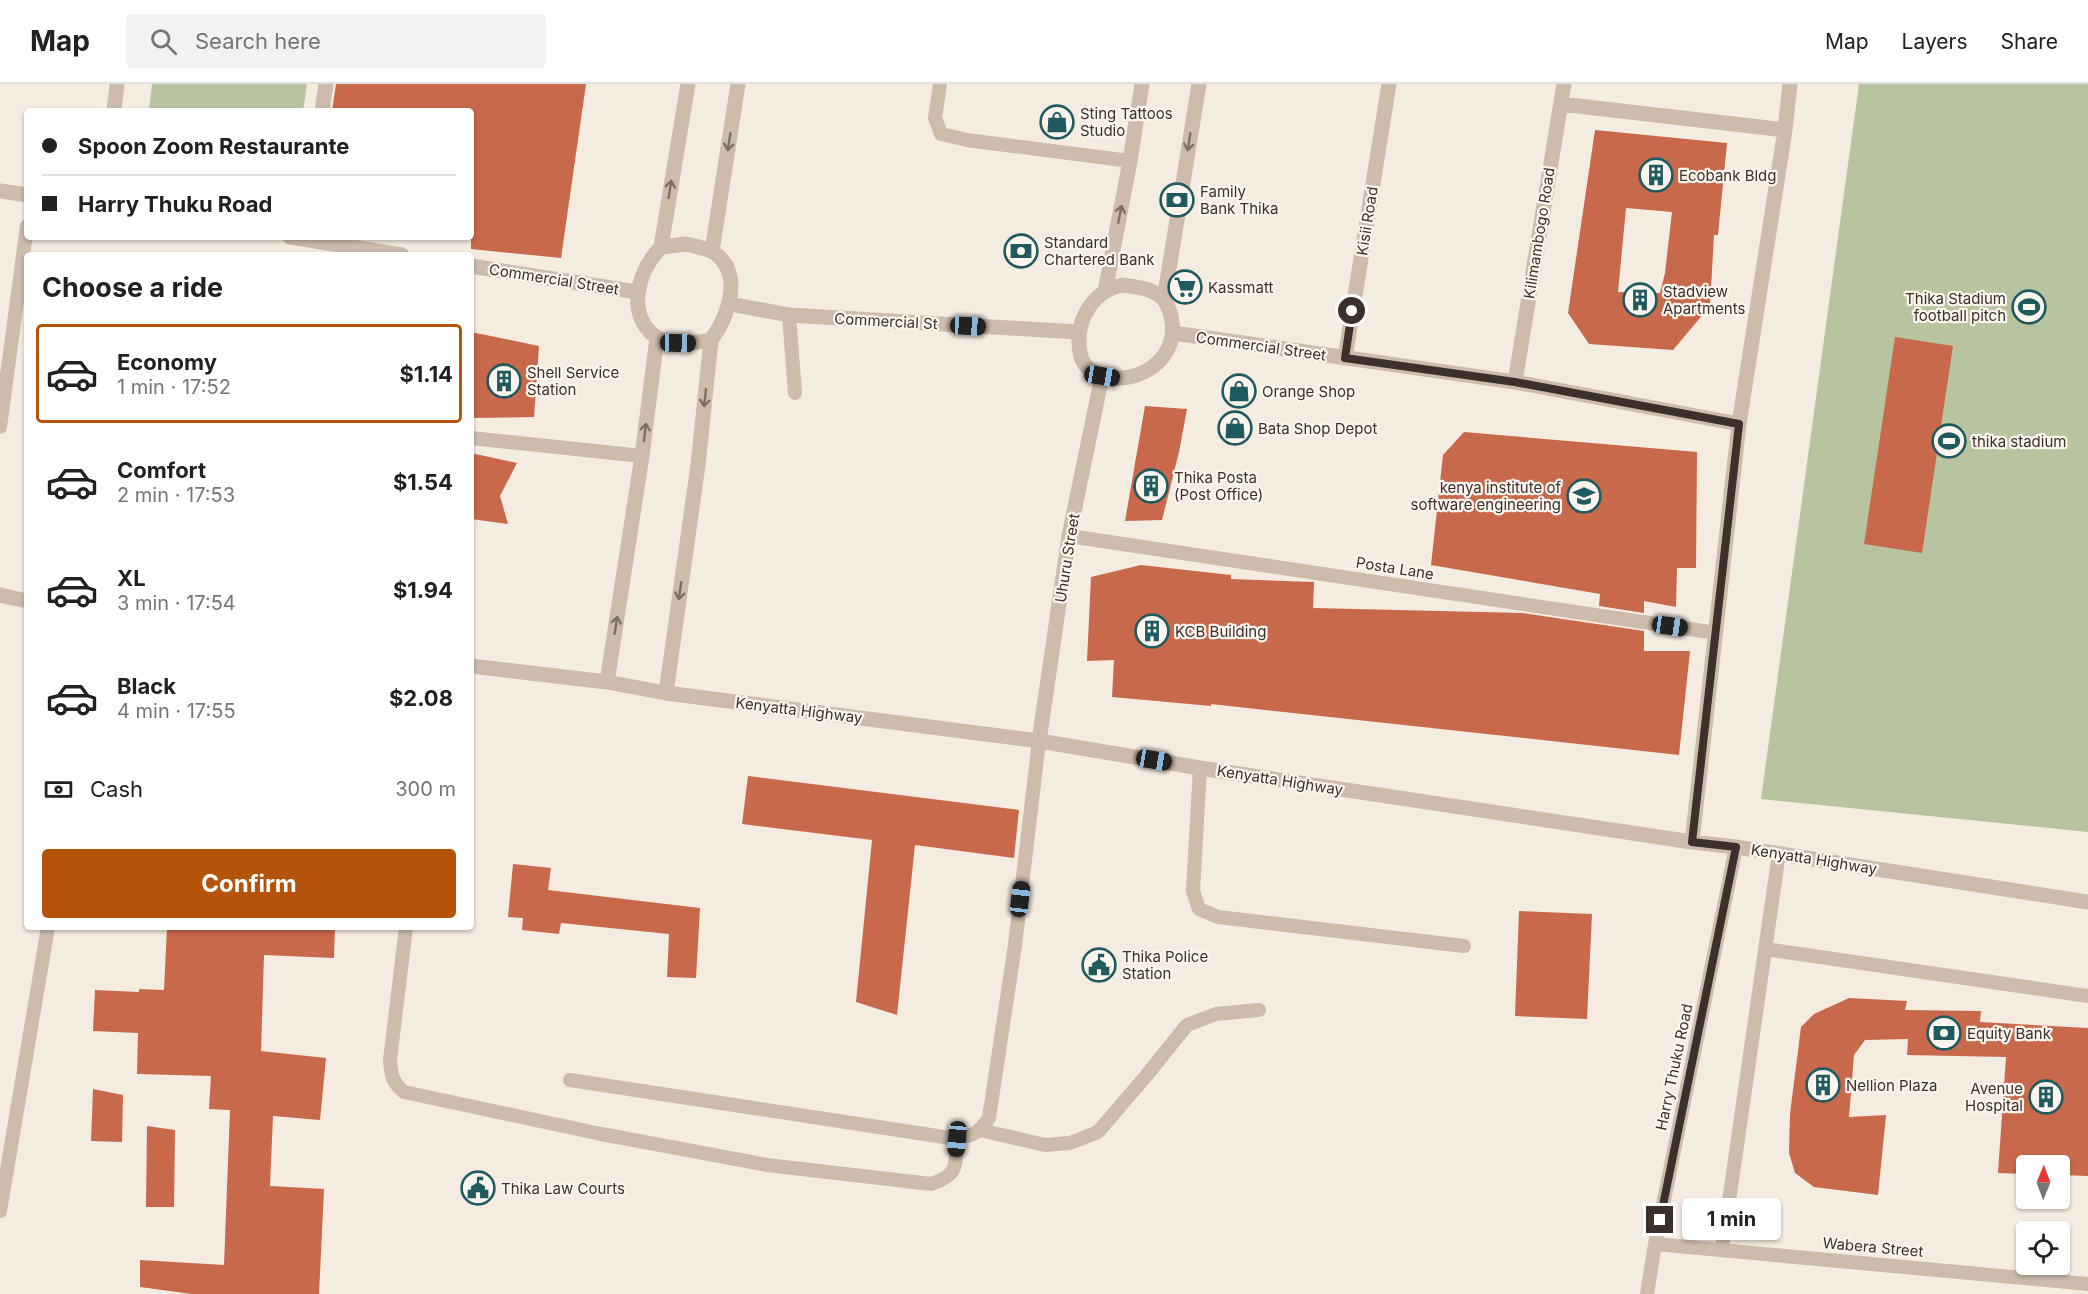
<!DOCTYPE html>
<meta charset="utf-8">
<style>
:root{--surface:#fff;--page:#f2f2f2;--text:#202124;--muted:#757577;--line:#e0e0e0;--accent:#b45309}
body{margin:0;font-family:Inter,sans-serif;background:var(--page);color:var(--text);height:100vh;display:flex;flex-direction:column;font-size:22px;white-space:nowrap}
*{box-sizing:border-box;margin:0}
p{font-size:20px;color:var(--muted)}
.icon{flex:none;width:33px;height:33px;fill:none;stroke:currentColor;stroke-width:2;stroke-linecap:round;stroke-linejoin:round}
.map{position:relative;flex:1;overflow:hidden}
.sheet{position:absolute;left:24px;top:168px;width:450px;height:678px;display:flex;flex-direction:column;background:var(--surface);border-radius:6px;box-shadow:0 2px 4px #0004}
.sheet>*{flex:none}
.top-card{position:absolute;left:24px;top:24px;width:450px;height:132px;border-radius:6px;box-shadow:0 2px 4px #0004;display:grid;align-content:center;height:132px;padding:0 18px;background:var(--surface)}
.needle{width:39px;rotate:1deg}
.tools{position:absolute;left:2016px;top:1071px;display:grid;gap:12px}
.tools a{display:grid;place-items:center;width:54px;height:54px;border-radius:6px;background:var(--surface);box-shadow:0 2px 4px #0004;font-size:30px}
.end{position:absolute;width:27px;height:27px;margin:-14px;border:8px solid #3b302b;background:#fff;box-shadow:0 0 0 3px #fff}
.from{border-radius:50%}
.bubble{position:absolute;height:42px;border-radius:6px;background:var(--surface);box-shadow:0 2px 4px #0004;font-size:20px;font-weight:700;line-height:42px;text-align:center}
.car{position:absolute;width:18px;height:36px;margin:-18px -9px;border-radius:8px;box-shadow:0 0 4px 2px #0007;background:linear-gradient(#222 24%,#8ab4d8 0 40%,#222 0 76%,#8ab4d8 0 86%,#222 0)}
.top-card b{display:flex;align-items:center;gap:21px;height:57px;font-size:22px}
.top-card b+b{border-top:2px solid var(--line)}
.top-card i{width:15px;height:15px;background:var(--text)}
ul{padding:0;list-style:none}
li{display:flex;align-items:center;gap:18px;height:99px;margin:0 12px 9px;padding:0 6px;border:3px solid transparent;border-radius:6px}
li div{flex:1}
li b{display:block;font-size:22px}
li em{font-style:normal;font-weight:700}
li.selected{border-color:var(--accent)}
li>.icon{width:54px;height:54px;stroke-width:1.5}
h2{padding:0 18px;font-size:27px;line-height:72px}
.pay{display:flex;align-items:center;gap:15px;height:66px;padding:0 18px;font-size:22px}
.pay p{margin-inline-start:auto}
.action{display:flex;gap:12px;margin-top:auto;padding:12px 18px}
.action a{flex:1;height:69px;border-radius:6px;background:var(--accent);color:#fff;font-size:24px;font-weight:700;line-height:69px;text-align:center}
header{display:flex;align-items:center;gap:36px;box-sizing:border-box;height:84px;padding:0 30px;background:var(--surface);border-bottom:2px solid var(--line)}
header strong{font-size:28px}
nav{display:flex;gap:33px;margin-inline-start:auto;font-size:21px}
.search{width:420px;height:54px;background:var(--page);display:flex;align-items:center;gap:15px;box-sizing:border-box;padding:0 21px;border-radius:6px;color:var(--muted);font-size:22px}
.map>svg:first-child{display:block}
.green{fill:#b8c4a0}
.building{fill:#c8694b;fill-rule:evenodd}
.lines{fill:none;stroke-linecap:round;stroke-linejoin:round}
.lane{stroke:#cdbbac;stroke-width:14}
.street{stroke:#cdbbac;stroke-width:15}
.oneway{stroke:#7d6f65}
.route{stroke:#3b302b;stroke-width:8}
.labels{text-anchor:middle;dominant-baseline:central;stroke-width:4.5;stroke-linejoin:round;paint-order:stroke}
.poi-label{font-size:15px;fill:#3b302b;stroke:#fbf5ee;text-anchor:start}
.street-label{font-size:15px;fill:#3b302b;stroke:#fbf5ee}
</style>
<header>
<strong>Map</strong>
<div class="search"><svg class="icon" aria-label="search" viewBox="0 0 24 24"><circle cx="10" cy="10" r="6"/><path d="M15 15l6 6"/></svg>Search here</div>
<nav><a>Map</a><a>Layers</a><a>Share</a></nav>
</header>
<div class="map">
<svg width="2088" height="1210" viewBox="0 0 2088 1210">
<rect width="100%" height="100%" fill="#f4ebe1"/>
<!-- green -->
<path class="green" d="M152,0h155l-4,27h-154z
M1859,0h229v748l-327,-33z"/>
<!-- building -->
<path class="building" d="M336,0h250l-25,174 -90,-9v-138h-139z
M1595,46l132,13 -9,92h-4l-4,71 -37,44 -84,-6 -21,-31zM1626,124l46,4 -7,61 -5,20 -42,-1z
M471,248l68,14 -5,71 -63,1z
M1895,253l58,9 -31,207 -58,-9z
M1145,322l42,3 -8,43 -17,68 -37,1z
M1464,348l233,20 -1,116h-19l-1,39 -32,-6v12l-45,-7 1,-12 -169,-29 12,-110z
M471,369l46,10 -17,33 8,28 -37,-5z
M1141,481l90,10v4l83,3 -1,26 210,5 121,18v20h46l-11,104 -468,-51v2l-99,-9 2,-37 -27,1 4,-84z
M748,692l271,34 -5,48 -99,-13 -18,170 -41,-13 16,-162 -130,-16z
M513,780l38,4 -3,22 152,18 -4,70 -29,-1 2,-43 -108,-11 -2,11 -37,-4 1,-12 -15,-1z
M1519,827l73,3 -5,105 -72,-3z
M167,843h168l-1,31 -70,-3 -3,96 65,7 -6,62 -47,-4 -3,70 54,3 -5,105h-127l-52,-7v-27l84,5 6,-155 -21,-1 2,-33 -74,-2 1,-41 -45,-2 2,-41 44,2v-3l25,1z
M1849,914l58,3 -2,9 76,1 -1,11 108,6v148l-28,-1v-9h-34v8l-28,-1 8,-116 -99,-2 1,-16 -43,1 -11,15 -5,62 37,-2 -8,80 -64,-8 -19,-14 -6,-20 1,-39 11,-87 13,-13z
M93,1005l30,6 -1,47 -31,-1z
M147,1042l28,4 -1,77h-28z"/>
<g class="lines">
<!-- lane -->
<path class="lane" d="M940,0l-5,34 6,16 26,6 163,21
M789,231l6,78
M0,343l27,-201
M471,354l171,18
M1069,452l647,97
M1200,684l-7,123 6,18 19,8 246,29
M406,843l-16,133c1,15 2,22 14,32l192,41 171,32 164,19c28,-9 24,-18 26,-45
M1765,865l323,47
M570,996l387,59c17,-4 22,-6 32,-21l26,-173 24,-204
M980,1046l65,15 25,-2 28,-11 48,-56 41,-51 29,-11 43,-4
M0,1127l48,-284
M1655,1160l433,40
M1722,1166l57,-397
M1647,1210l8,-50 81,-397"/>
<!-- street -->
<path class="street" d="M1561,20l224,26
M114,27l3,-27
M322,27l4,-27
M0,107l27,4
M290,153l112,18
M686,160c8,2 20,4 27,8 31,20 16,64 -2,88 -16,3 -40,7 -55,-3 -31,-23 -18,-66 5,-90z
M661,163l27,-163
M712,167l26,-167
M471,182l166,26
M1122,201c14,2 33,3 43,16 4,6 6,14 7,21 5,38 -33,62 -67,55 -10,-2 -21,-10 -24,-20 -8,-32 9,-65 41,-72z
M1105,208l25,-131 12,-77
M1164,216l35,-216
M730,220l59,11 290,17
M1173,249l342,49 224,42
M1345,274l44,-274
M1515,298l49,-298
M0,511l27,6
M471,582l136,16 59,11 373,48 161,27 492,74 44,5 352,55
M607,598l35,-226 15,-118
M666,609l32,-228 13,-125
M1039,657l30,-205 33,-160
M1692,758l47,-418 46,-294 5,-46"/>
</g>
<!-- one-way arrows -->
<defs><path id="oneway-shaft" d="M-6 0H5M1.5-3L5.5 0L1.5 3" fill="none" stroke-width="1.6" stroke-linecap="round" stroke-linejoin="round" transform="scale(1.5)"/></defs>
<g class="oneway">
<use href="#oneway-shaft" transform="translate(729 58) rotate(99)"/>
<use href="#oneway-shaft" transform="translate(1189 58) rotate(99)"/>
<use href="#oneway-shaft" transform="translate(670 105) rotate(-81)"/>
<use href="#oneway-shaft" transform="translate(1120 130) rotate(-79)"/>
<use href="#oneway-shaft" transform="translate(705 314) rotate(96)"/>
<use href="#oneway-shaft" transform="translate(645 348) rotate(-83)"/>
<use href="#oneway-shaft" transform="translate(680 507) rotate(98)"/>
<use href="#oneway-shaft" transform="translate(616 541) rotate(-81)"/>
</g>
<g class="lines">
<!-- route -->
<path class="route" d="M1352,227l-7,47 170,24 224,42 -47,418 44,5 -76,373"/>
</g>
<!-- icons -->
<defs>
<symbol id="shop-ring" viewBox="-11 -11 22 22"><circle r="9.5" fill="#fbf5ee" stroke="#1f5a5e" stroke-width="1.5"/><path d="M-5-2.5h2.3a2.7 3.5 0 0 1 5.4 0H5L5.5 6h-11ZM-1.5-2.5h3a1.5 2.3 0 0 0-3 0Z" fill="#1f5a5e"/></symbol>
<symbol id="building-ring" viewBox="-11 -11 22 22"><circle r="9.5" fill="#fbf5ee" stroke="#1f5a5e" stroke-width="1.5"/><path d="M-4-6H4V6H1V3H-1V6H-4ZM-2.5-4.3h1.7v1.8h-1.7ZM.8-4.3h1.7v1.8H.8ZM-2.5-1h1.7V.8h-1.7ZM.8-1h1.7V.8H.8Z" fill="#1f5a5e"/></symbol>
<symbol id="bank-ring" viewBox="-11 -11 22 22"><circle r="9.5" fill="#fbf5ee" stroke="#1f5a5e" stroke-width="1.5"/><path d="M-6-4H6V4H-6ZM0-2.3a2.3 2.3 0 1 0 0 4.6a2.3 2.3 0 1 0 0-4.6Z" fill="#1f5a5e"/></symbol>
<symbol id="supermarket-ring" viewBox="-11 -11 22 22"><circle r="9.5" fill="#fbf5ee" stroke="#1f5a5e" stroke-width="1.5"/><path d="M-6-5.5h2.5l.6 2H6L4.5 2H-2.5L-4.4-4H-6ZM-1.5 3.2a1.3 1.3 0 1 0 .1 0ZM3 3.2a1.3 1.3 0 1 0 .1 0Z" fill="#1f5a5e"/></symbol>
<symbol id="stadium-ring" viewBox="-11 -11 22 22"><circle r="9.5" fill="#fbf5ee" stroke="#1f5a5e" stroke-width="1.5"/><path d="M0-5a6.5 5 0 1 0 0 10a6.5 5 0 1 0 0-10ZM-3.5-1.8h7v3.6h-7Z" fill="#1f5a5e"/></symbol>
<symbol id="school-ring" viewBox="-11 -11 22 22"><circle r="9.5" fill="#fbf5ee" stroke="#1f5a5e" stroke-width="1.5"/><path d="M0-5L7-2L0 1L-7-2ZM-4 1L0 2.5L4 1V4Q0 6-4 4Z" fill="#1f5a5e"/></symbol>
<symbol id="civic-ring" viewBox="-11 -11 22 22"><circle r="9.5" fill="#fbf5ee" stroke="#1f5a5e" stroke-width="1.5"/><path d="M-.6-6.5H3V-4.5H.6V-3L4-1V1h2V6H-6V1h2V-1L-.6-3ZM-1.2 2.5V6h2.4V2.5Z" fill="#1f5a5e"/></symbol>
</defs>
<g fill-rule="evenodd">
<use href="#shop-ring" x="1038" y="19" width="38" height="38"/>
<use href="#building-ring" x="1637" y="72" width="38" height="38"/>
<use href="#bank-ring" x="1158" y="97" width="38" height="38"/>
<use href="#bank-ring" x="1002" y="148" width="38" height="38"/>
<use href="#supermarket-ring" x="1166" y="184" width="38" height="38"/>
<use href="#building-ring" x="1621" y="197" width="38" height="38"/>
<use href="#stadium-ring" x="2010" y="204" width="38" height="38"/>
<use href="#building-ring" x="485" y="278" width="38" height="38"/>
<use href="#shop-ring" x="1220" y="288" width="38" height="38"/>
<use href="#shop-ring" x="1216" y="325" width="38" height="38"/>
<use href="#stadium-ring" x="1930" y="338" width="38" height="38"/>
<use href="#building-ring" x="1132" y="383" width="38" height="38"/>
<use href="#school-ring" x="1565" y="393" width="38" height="38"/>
<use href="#building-ring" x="1133" y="528" width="38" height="38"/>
<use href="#civic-ring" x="1080" y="862" width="38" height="38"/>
<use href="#bank-ring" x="1925" y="930" width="38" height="38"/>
<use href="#building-ring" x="1804" y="982" width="38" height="38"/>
<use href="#building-ring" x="2027" y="994" width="38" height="38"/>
<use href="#civic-ring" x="459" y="1085" width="38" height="38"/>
</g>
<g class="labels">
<!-- poi labels -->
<g class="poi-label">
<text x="1080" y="29">Sting Tattoos<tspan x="1080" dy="17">Studio</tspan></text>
<text x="1679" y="91">Ecobank Bldg</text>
<text x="1200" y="107">Family<tspan x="1200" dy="17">Bank Thika</tspan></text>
<text x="1044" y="158">Standard<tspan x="1044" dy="17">Chartered Bank</tspan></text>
<text x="1208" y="203">Kassmatt</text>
<text x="1663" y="207">Stadview<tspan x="1663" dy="17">Apartments</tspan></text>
<text x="2006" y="214" text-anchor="end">Thika Stadium<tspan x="2006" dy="17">football pitch</tspan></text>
<text x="527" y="288">Shell Service<tspan x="527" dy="17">Station</tspan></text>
<text x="1262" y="307">Orange Shop</text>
<text x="1258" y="344">Bata Shop Depot</text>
<text x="1972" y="357">thika stadium</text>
<text x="1174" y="393">Thika Posta<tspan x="1174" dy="17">(Post Office)</tspan></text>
<text x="1561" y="403" text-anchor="end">kenya institute of<tspan x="1561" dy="17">software engineering</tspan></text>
<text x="1175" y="547">KCB Building</text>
<text x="1122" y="872">Thika Police<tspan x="1122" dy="17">Station</tspan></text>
<text x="1967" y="949">Equity Bank</text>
<text x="1846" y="1001">Nellion Plaza</text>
<text x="2023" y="1004" text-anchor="end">Avenue<tspan x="2023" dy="17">Hospital</tspan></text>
<text x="501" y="1104">Thika Law Courts</text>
</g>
<!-- street labels -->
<g class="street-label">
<text transform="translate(1367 137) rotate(-81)">Kisii Road</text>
<text transform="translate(1539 149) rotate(-81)">Kilimambogo Road</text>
<text transform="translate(554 195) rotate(9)">Commercial Street</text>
<text transform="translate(886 237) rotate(3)">Commercial St</text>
<text transform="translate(1261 262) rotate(8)">Commercial Street</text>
<text transform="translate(1067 474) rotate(-81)">Uhuru Street</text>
<text transform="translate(1395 484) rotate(9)">Posta Lane</text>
<text transform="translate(799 626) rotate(7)">Kenyatta Highway</text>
<text transform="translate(1280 696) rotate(9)">Kenyatta Highway</text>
<text transform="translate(1814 775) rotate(9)">Kenyatta Highway</text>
<text transform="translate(1674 983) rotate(-78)">Harry Thuku Road</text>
<text transform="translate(1873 1163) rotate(5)">Wabera Street</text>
</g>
</g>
</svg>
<div class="tools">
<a><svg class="needle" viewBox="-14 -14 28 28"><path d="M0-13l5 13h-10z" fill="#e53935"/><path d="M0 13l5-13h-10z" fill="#757577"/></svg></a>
<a><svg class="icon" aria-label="locate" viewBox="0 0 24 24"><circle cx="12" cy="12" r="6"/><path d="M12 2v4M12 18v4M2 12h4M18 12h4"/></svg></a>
</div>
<i class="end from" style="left:1352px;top:227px"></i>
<i class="end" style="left:1660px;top:1136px"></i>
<div class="bubble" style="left:1682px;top:1114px;width:99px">1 min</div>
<i class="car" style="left:968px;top:242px;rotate:93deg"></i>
<i class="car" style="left:678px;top:259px;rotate:91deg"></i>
<i class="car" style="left:1102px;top:292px;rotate:99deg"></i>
<i class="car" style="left:1670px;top:542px;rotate:98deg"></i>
<i class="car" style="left:1154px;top:676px;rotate:100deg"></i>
<i class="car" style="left:1020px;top:815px;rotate:7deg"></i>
<i class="car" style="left:957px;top:1055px;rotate:185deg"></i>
<div class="top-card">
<b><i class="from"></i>Spoon Zoom Restaurante</b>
<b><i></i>Harry Thuku Road</b>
</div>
<section class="sheet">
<h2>Choose a ride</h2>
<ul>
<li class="selected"><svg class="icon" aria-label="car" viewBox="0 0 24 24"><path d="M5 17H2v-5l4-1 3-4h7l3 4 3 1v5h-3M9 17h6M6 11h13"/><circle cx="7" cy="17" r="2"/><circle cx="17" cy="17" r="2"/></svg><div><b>Economy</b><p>1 min · 17:52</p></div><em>$1.14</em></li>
<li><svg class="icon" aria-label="car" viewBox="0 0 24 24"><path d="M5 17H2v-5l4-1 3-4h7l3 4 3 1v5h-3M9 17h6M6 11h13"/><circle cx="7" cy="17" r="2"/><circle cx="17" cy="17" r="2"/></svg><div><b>Comfort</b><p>2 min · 17:53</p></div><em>$1.54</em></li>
<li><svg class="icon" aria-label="car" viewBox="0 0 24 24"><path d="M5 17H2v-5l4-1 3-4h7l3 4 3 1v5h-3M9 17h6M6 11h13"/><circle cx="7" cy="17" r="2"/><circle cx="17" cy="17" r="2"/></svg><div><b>XL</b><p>3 min · 17:54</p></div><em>$1.94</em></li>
<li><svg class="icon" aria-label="car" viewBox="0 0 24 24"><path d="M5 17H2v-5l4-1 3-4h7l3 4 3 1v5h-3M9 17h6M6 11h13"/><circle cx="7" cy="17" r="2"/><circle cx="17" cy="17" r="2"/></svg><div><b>Black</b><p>4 min · 17:55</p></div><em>$2.08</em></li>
</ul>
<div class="pay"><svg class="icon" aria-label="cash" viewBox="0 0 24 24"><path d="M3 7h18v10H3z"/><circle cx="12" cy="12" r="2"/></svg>Cash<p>300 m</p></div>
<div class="action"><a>Confirm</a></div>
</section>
</div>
